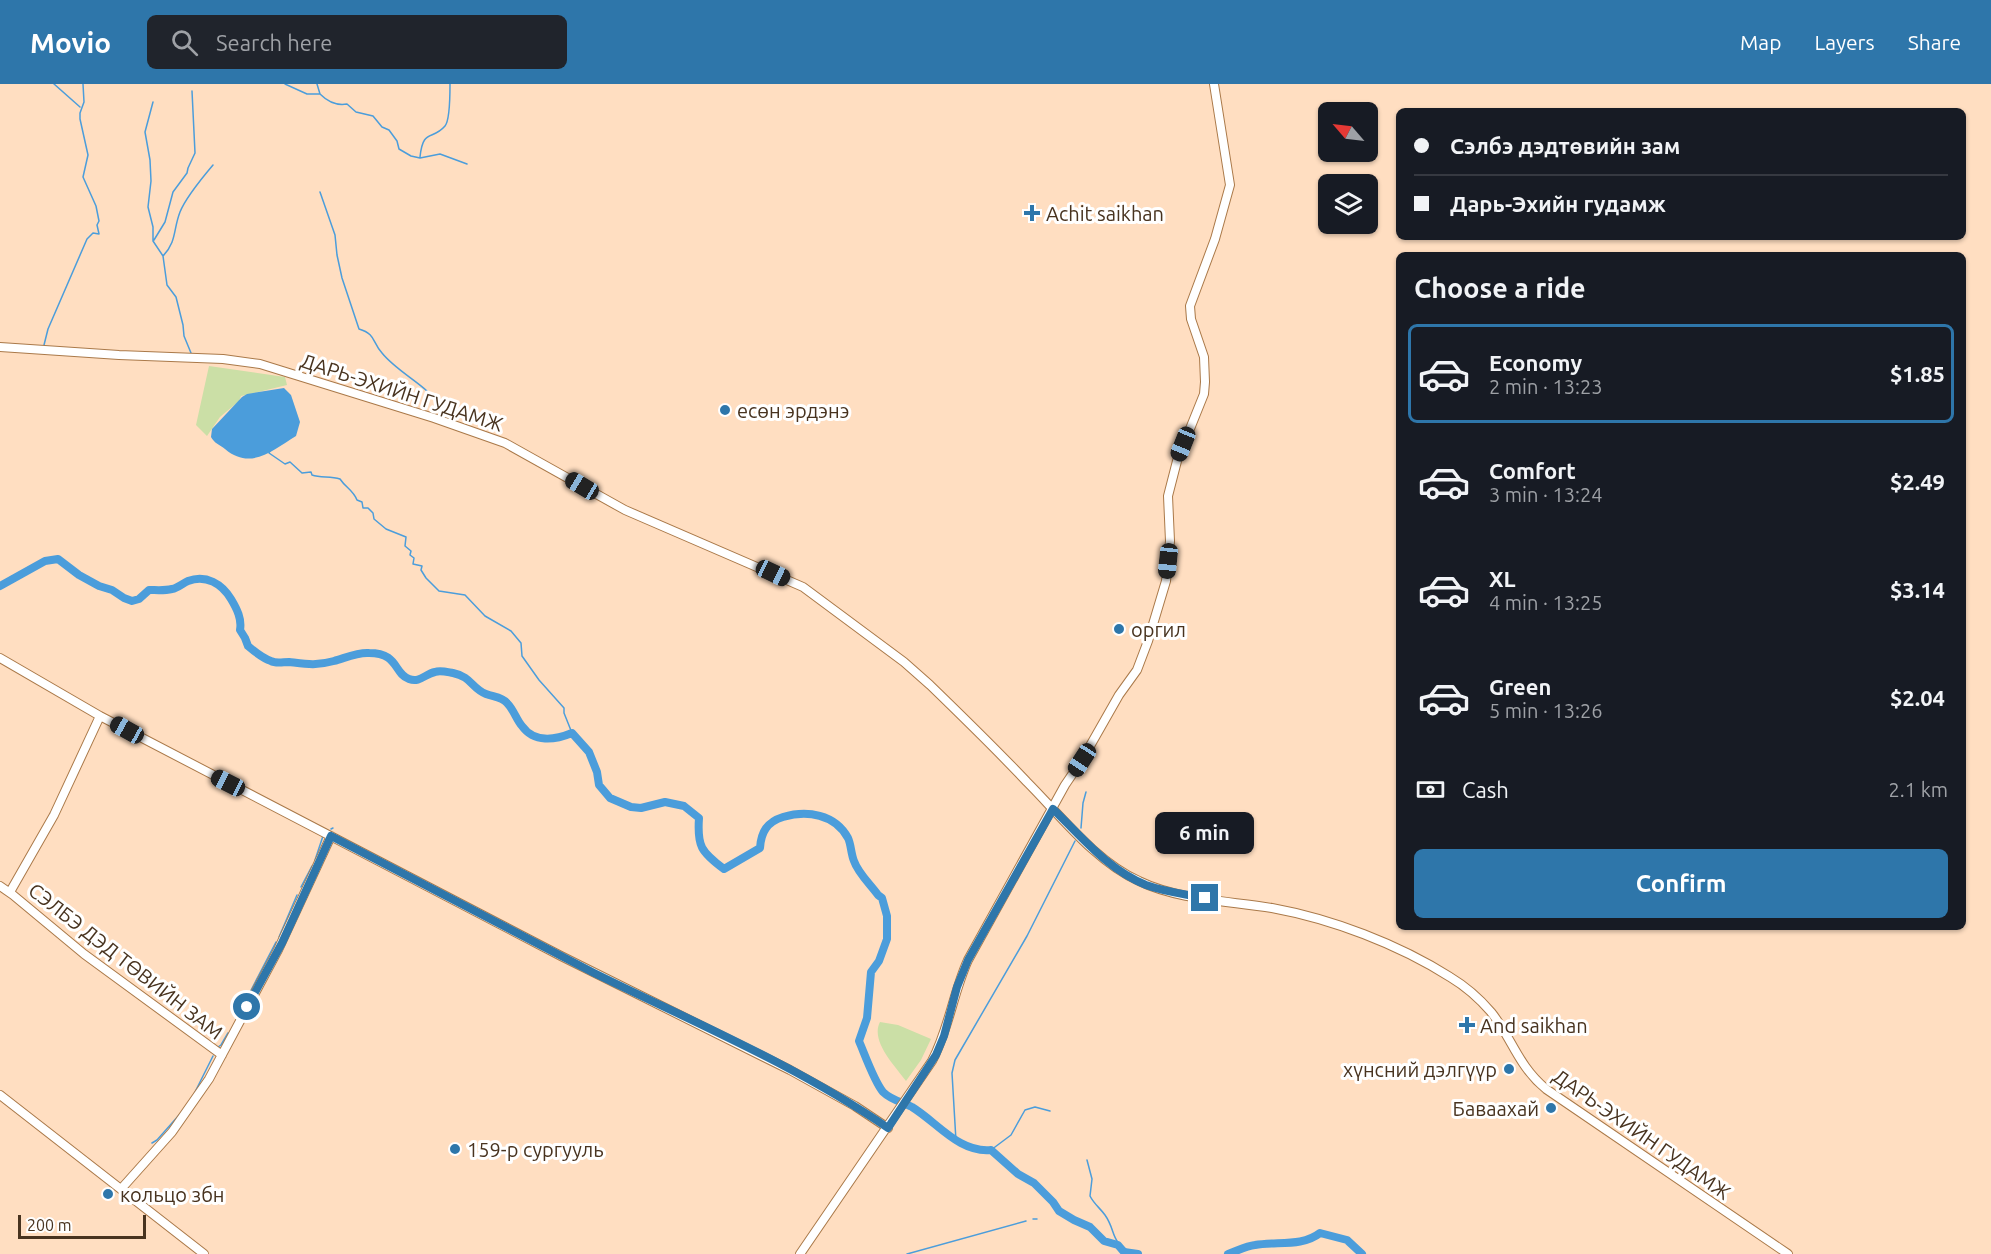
<!DOCTYPE html>
<meta charset="utf-8">
<style>
:root{--surface:#171b24;--page:#20242c;--text:#f1f3f6;--muted:#9ea1a6;--line:#363941;--accent:#2e76aa}
body{margin:0;font-family:Ubuntu,sans-serif;background:var(--page);color:var(--text);height:100vh;display:flex;flex-direction:column;font-size:22px;white-space:nowrap}
*{box-sizing:border-box;margin:0}
p{font-size:20px;color:var(--muted)}
.icon{flex:none;width:33px;height:33px;fill:none;stroke:currentColor;stroke-width:2;stroke-linecap:round;stroke-linejoin:round}
.map{position:relative;flex:1;overflow:hidden}
.panel{position:absolute;left:1396px;top:168px;width:570px;height:678px;display:flex;flex-direction:column;background:var(--surface);border-radius:9px;box-shadow:0 2px 4px #0004}
.panel>*{flex:none}
.guide{position:absolute;left:1396px;top:24px;width:570px;height:132px;border-radius:9px;box-shadow:0 2px 4px #0004;display:grid;align-content:center;height:132px;padding:0 18px;background:var(--surface)}
.needle{width:39px;rotate:298deg}
.controls{position:absolute;left:1318px;top:18px;display:grid;gap:12px}
.controls a{display:grid;place-items:center;width:60px;height:60px;border-radius:9px;background:var(--surface);box-shadow:0 2px 4px #0004;font-size:30px}
.scale{position:absolute;left:18px;bottom:15px;width:128px;box-sizing:border-box;padding-left:6px;border:3px solid #48331f;border-top:0;font-size:16px;line-height:21px;white-space:nowrap;color:#48331f;-webkit-text-stroke:4px #fff;paint-order:stroke}
.end{position:absolute;width:27px;height:27px;margin:-14px;border:8px solid #2e76aa;background:#fff;box-shadow:0 0 0 3px #fff}
.from{border-radius:50%}
.bubble{position:absolute;height:42px;border-radius:9px;background:var(--surface);box-shadow:0 2px 4px #0004;font-size:20px;font-weight:700;line-height:42px;text-align:center}
.car{position:absolute;width:18px;height:36px;margin:-18px -9px;border-radius:8px;box-shadow:0 0 4px 2px #0007;background:linear-gradient(#222 24%,#8ab4d8 0 40%,#222 0 76%,#8ab4d8 0 86%,#222 0)}
.guide b{display:flex;align-items:center;gap:21px;height:57px;font-size:22px}
.guide b+b{border-top:2px solid var(--line)}
.guide i{width:15px;height:15px;background:var(--text)}
ul{padding:0;list-style:none}
li{display:flex;align-items:center;gap:18px;height:99px;margin:0 12px 9px;padding:0 6px;border:3px solid transparent;border-radius:9px}
li div{flex:1}
li b{display:block;font-size:22px}
li em{font-style:normal;font-weight:700}
li.active{border-color:var(--accent)}
li>.icon{width:54px;height:54px;stroke-width:1.5}
h2{padding:0 18px;font-size:27px;line-height:72px}
.pay{display:flex;align-items:center;gap:15px;height:66px;padding:0 18px;font-size:22px}
.pay p{margin-inline-start:auto}
.button{display:flex;gap:12px;margin-top:auto;padding:12px 18px}
.button a{flex:1;height:69px;border-radius:9px;background:var(--accent);color:#fff;font-size:24px;font-weight:700;line-height:69px;text-align:center}
header{display:flex;align-items:center;gap:36px;box-sizing:border-box;height:84px;padding:0 30px;background:var(--accent);color:#fff}
header strong{font-size:28px}
nav{display:flex;gap:33px;margin-inline-start:auto;font-size:21px}
.search{width:420px;height:54px;background:var(--page);display:flex;align-items:center;gap:15px;box-sizing:border-box;padding:0 21px;border-radius:9px;color:var(--muted);font-size:22px}
.map>svg:first-child{display:block}
.green{fill:#cbdfa6}
.water{fill:#4b9ddb}
.lines{fill:none;stroke-linecap:round;stroke-linejoin:round}
.stream{stroke:#4b9ddb;stroke-width:1.5}
.river{stroke:#4b9ddb;stroke-width:8}
.secondary-casing{stroke:#aa7949;stroke-width:10}
.secondary{stroke:#fff;stroke-width:8}
.route{stroke:#2e76aa;stroke-width:8}
.poi-dot{fill:#2e76aa;stroke:#fff;stroke-width:2}
.labels{text-anchor:middle;dominant-baseline:central;stroke-width:6;stroke-linejoin:round;paint-order:stroke}
.poi-label{font-size:20px;fill:#48331f;stroke:#fff;text-anchor:start}
.street-label{font-size:20px;fill:#48331f;stroke:#fff}
</style>
<header>
<strong>Movio</strong>
<div class="search"><svg class="icon" aria-label="search" viewBox="0 0 24 24"><circle cx="10" cy="10" r="6"/><path d="M15 15l6 6"/></svg>Search here</div>
<nav><a>Map</a><a>Layers</a><a>Share</a></nav>
</header>
<div class="map">
<svg width="1991" height="1170" viewBox="0 0 1991 1170">
<rect width="100%" height="100%" fill="#ffdec1"/>
<!-- green -->
<path class="green" d="M209,282l76,11 2,8 -46,11 -2,5 -19,16 -13,19 -11,-11z
M880,938l18,3 33,14 -10,21 -15,21c-11,-15 -36,-40 -26,-59z"/>
<!-- water -->
<path class="water" d="M284,304l7,7 9,27 -4,14c-23,14 -45,35 -71,13 -5,-4 -11,-6 -14,-12l1,-8 30,-32 5,-3z"/>
<g class="lines">
<!-- stream -->
<path class="stream" d="M54,0l26,23
M285,0l22,10h13c8,8 16,12 27,10l9,8 17,4 9,11 7,3 8,11 2,8 12,7 9,2 20,-4 27,10
M317,0l3,10
M153,18l-8,30 5,28 1,21 -3,26 5,20v14l10,15 4,29 9,12 7,28 1,11 7,17
M420,73c3,-29 12,-16 25,-31 5,-6 5,-33 5,-42
M320,108l15,43 2,20 5,23 17,51c17,5 13,13 23,24 12,15 32,26 45,38
M154,156l11,-18 8,-30 14,-19 1,-5 7,-15 -3,-62
M163,172c14,-15 10,-26 17,-44 6,-15 22,-34 33,-47
M44,261l4,-16 39,-90 6,-6 6,1 -2,-9 2,-4 -3,-15 -13,-29 5,-22 -8,-36v-6l4,-11 -1,-18
M270,367l-1,2 16,11 5,-2 12,11 9,-1 1,3c9,3 18,1 28,4 6,9 13,11 17,21l5,2 1,6h5l5,5 1,6 12,10 20,8 -1,9 6,5 -1,4 4,3 -1,6 9,2 -1,4 5,8 13,13 26,4 20,21 26,15 10,12 1,13 17,24 25,28v5l8,20
M1081,744l2,-25 3,-11
M331,745l2,-1
M315,776l8,-24
M301,803l11,-21
M279,853l18,-42
M248,912l28,-54
M218,963l3,-2 7,-12
M194,1010l19,-38
M956,1057l-4,-68 3,-13 72,-124 48,-95
M152,1059l5,-3 23,-26
M991,1066l20,-15 14,-25 10,-3 15,4
M1087,1076l5,19 -2,17c4,8 10,12 15,19 12,17 4,27 28,38
M1033,1135h4
M907,1170l119,-33"/>
<!-- river -->
<path class="river" d="M0,502l45,-25 13,-2 21,16 20,11 13,4 12,8 8,3 7,-2 10,-9c7,0 15,1 23,-1 6,-1 11,-6 16,-8 18,-7 34,3 43,18 6,10 11,20 9,31l5,8 3,8c7,6 14,12 23,15 5,3 12,1 18,1 17,2 27,4 45,-1 11,-3 24,-9 35,-8 30,0 24,20 40,26 11,4 16,-5 26,-7 5,-2 12,0 18,1 19,4 18,15 33,21 8,3 16,3 21,9 7,7 9,16 15,23 12,17 33,14 50,7l17,19 8,20 2,13 11,13 21,9 10,1 24,-6 19,4 15,12c-2,28 2,34 25,51l36,-21c1,-16 7,-26 23,-31 24,-7 52,-3 65,21 3,6 3,16 6,23 4,12 16,23 24,34l4,3 5,18v23l-8,22 -8,11 -4,46 -8,23c6,14 15,40 24,51 8,8 19,10 29,15 26,16 47,46 79,43l27,24 16,9 19,19 6,9 15,9 16,7 14,14 14,4 6,7 14,2
M1228,1170c9,-3 18,-8 27,-9 22,-4 47,2 65,-12l27,7 15,14"/>
<defs>
<path id="secondary" d="M0,263l119,8 104,4 37,5 174,54 71,25 120,67 178,77 101,75 26,23c33,32 66,64 97,97 33,33 69,80 112,99 39,19 91,20 133,27 60,11 126,36 178,69 15,9 29,21 41,35 21,26 27,54 55,77l242,165
M0,574l100,58 461,240 229,114 65,36 33,22
M0,802l13,9 71,59 138,101
M10,808l44,-77 46,-99
M0,1011l204,159
M121,1105l51,-57 37,-53 69,-129 53,-114
M800,1170l132,-193c17,-32 21,-68 36,-101l97,-175 17,-25 37,-65 18,-25 11,-29 18,-60 4,-40 -2,-45 9,-35 27,-67 1,-12 -1,-25 -13,-38 -1,-13 25,-67 15,-54 -16,-101"/>
</defs>
<!-- secondary casing -->
<use href="#secondary" class="secondary-casing"/>
<!-- secondary -->
<use href="#secondary" class="secondary"/>
</g>
<g class="lines">
<!-- route -->
<path class="route" d="M247,923l35,-64 49,-107c88,45 175,92 263,137 99,49 202,92 294,155l48,-73 8,-19 13,-49 11,-27 85,-151c28,27 55,61 93,76 19,7 39,9 59,13"/>
</g>
<!-- markers -->
<g class="poi-dot">
<path d="M1029 120h6v6h6v6h-6v6h-6v-6h-6v-6h6z"/>
<circle cx="725" cy="326" r="6"/>
<circle cx="1119" cy="545" r="6"/>
<path d="M1464 932h6v6h6v6h-6v6h-6v-6h-6v-6h6z"/>
<circle cx="1509" cy="985" r="6"/>
<circle cx="1551" cy="1024" r="6"/>
<circle cx="455" cy="1065" r="6"/>
<circle cx="108" cy="1110" r="6"/>
</g>
<g class="labels">
<!-- poi labels -->
<g class="poi-label">
<text x="1046" y="129">Achit saikhan</text>
<text x="737" y="326">есөн эрдэнэ</text>
<text x="1131" y="545">оргил</text>
<text x="1480" y="941">And saikhan</text>
<text x="1497" y="985" text-anchor="end">хүнсний дэлгүүр</text>
<text x="1539" y="1024" text-anchor="end">Баваахай</text>
<text x="467" y="1065">159-р сургууль</text>
<text x="120" y="1110">кольцо збн</text>
</g>
<!-- street labels -->
<g class="street-label">
<text transform="translate(402 308) rotate(18)">ДАРЬ-ЭХИЙН ГУДАМЖ</text>
<text transform="translate(126 877) rotate(38)">СЭЛБЭ ДЭД ТӨВИЙН ЗАМ</text>
<text transform="translate(1642 1050) rotate(35)">ДАРЬ-ЭХИЙН ГУДАМЖ</text>
</g>
</g>
</svg>
<div class="controls">
<a><svg class="needle" viewBox="-14 -14 28 28"><path d="M0-13l5 13h-10z" fill="#e53935"/><path d="M0 13l5-13h-10z" fill="#9ea1a6"/></svg></a>
<a><svg class="icon" aria-label="layers" viewBox="0 0 24 24"><path d="M12 4l9 5-9 5-9-5zM3 14l9 5 9-5"/></svg></a>
</div>
<div class="scale">200 m</div>
<i class="end from" style="left:247px;top:923px"></i>
<i class="end" style="left:1205px;top:814px"></i>
<div class="bubble" style="left:1155px;top:728px;width:99px">6 min</div>
<i class="car" style="left:1183px;top:360px;rotate:202deg"></i>
<i class="car" style="left:582px;top:402px;rotate:301deg"></i>
<i class="car" style="left:1168px;top:477px;rotate:186deg"></i>
<i class="car" style="left:773px;top:489px;rotate:115deg"></i>
<i class="car" style="left:127px;top:646px;rotate:299deg"></i>
<i class="car" style="left:1082px;top:676px;rotate:213deg"></i>
<i class="car" style="left:228px;top:699px;rotate:297deg"></i>
<div class="guide">
<b><i class="from"></i>Сэлбэ дэдтөвийн зам</b>
<b><i></i>Дарь-Эхийн гудамж</b>
</div>
<section class="panel">
<h2>Choose a ride</h2>
<ul>
<li class="active"><svg class="icon" aria-label="car" viewBox="0 0 24 24"><path d="M5 17H2v-5l4-1 3-4h7l3 4 3 1v5h-3M9 17h6M6 11h13"/><circle cx="7" cy="17" r="2"/><circle cx="17" cy="17" r="2"/></svg><div><b>Economy</b><p>2 min · 13:23</p></div><em>$1.85</em></li>
<li><svg class="icon" aria-label="car" viewBox="0 0 24 24"><path d="M5 17H2v-5l4-1 3-4h7l3 4 3 1v5h-3M9 17h6M6 11h13"/><circle cx="7" cy="17" r="2"/><circle cx="17" cy="17" r="2"/></svg><div><b>Comfort</b><p>3 min · 13:24</p></div><em>$2.49</em></li>
<li><svg class="icon" aria-label="car" viewBox="0 0 24 24"><path d="M5 17H2v-5l4-1 3-4h7l3 4 3 1v5h-3M9 17h6M6 11h13"/><circle cx="7" cy="17" r="2"/><circle cx="17" cy="17" r="2"/></svg><div><b>XL</b><p>4 min · 13:25</p></div><em>$3.14</em></li>
<li><svg class="icon" aria-label="car" viewBox="0 0 24 24"><path d="M5 17H2v-5l4-1 3-4h7l3 4 3 1v5h-3M9 17h6M6 11h13"/><circle cx="7" cy="17" r="2"/><circle cx="17" cy="17" r="2"/></svg><div><b>Green</b><p>5 min · 13:26</p></div><em>$2.04</em></li>
</ul>
<div class="pay"><svg class="icon" aria-label="cash" viewBox="0 0 24 24"><path d="M3 7h18v10H3z"/><circle cx="12" cy="12" r="2"/></svg>Cash<p>2.1 km</p></div>
<div class="button"><a>Confirm</a></div>
</section>
</div>
